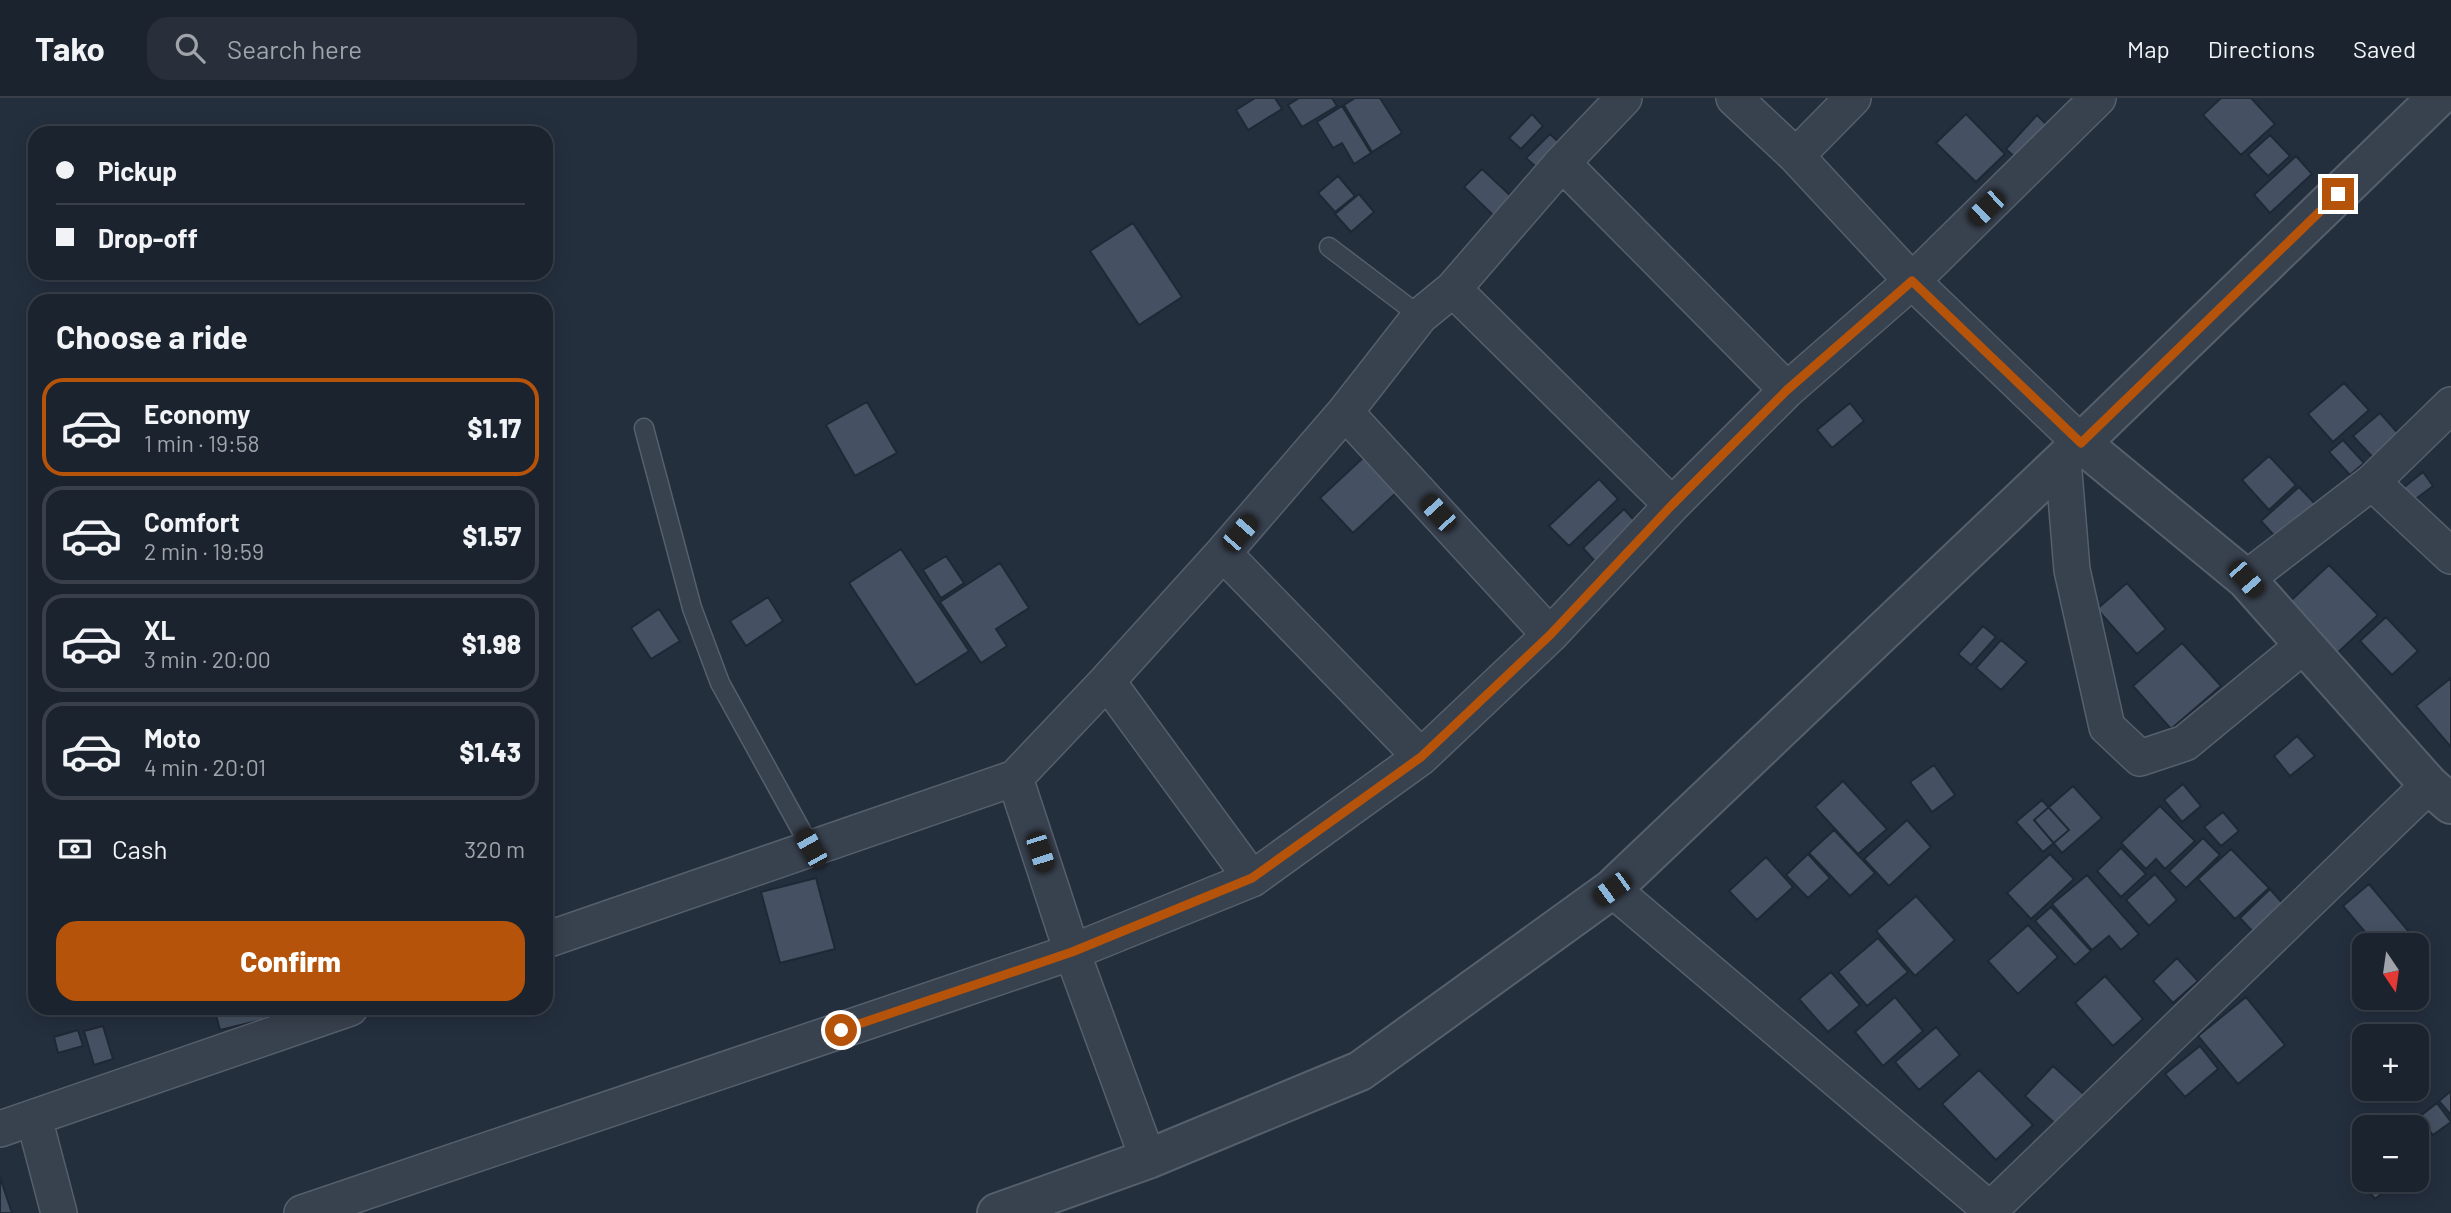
<!DOCTYPE html>
<meta charset="utf-8">
<style>
:root{--surface:#1b232e;--page:#282f3a;--text:#f1f3f6;--muted:#a0a4aa;--line:#39404a;--accent:#b45309}
body{margin:0;font-family:Barlow,sans-serif;background:var(--page);color:var(--text);height:100vh;display:flex;flex-direction:column;font-size:26px;white-space:nowrap}
*{box-sizing:border-box;margin:0}
p{font-size:23px;color:var(--muted)}
.icon{flex:none;width:38px;height:38px;fill:none;stroke:currentColor;stroke-width:2;stroke-linecap:round;stroke-linejoin:round}
.map{position:relative;flex:1;overflow:hidden}
.details{position:absolute;left:28px;top:196px;width:525px;height:721px;display:flex;flex-direction:column;background:var(--surface);border-radius:21px;box-shadow:0 4px 18px #0003,0 0 0 2px var(--line)}
.details>*{flex:none}
.top-card{position:absolute;left:28px;top:28px;width:525px;height:154px;border-radius:21px;box-shadow:0 4px 18px #0003,0 0 0 2px var(--line);display:grid;align-content:center;height:154px;padding:0 28px;background:var(--surface)}
.needle{width:46px;rotate:167deg}
.fabs{position:absolute;left:2352px;top:835px;display:grid;gap:14px}
.fabs a{display:grid;place-items:center;width:77px;height:77px;border-radius:14px;background:var(--surface);box-shadow:0 4px 18px #0003,0 0 0 2px var(--line);font-size:35px}
.end{position:absolute;width:32px;height:32px;margin:-16px;border:9px solid #b45309;background:#fff;box-shadow:0 0 0 4px #fff}
.from{border-radius:50%}
.car{position:absolute;width:21px;height:42px;margin:-21px -10px;border-radius:9px;box-shadow:0 0 5px 2px #0007;background:linear-gradient(#222 24%,#8ab4d8 0 40%,#222 0 76%,#8ab4d8 0 86%,#222 0)}
.top-card b{display:flex;align-items:center;gap:24px;height:66px;font-size:26px}
.top-card b+b{border-top:2px solid var(--line)}
.top-card i{width:18px;height:18px;background:var(--text)}
ul{padding:0;list-style:none}
li{display:flex;align-items:center;gap:21px;height:98px;margin:0 14px 10px;padding:0 14px;border:4px solid var(--line);border-radius:21px}
li div{flex:1}
li b{display:block;font-size:26px}
li em{font-style:normal;font-weight:800}
li.selected{border-color:var(--accent)}
li>.icon{width:63px;height:63px;stroke-width:1.5}
h2{padding:0 28px;font-size:32px;line-height:84px}
.pay{display:flex;align-items:center;gap:18px;height:77px;padding:0 28px;font-size:26px}
.pay p{margin-inline-start:auto}
.cta{display:flex;gap:14px;margin-top:auto;padding:14px 28px}
.cta a{flex:1;height:80px;border-radius:21px;background:var(--accent);color:#fff;font-size:28px;font-weight:800;line-height:80px;text-align:center}
header{display:flex;align-items:center;gap:42px;box-sizing:border-box;height:98px;padding:0 35px;background:var(--surface);border-bottom:2px solid var(--line)}
header strong{font-size:33px}
nav{display:flex;gap:38px;margin-inline-start:auto;font-size:24px}
.search{width:490px;height:63px;background:var(--page);display:flex;align-items:center;gap:18px;box-sizing:border-box;padding:0 24px;border-radius:21px;color:var(--muted);font-size:26px}
.map>svg:first-child{display:block}
.building{fill:#455162;stroke:#1f2835;stroke-width:2}
.lines{fill:none;stroke-linecap:round;stroke-linejoin:round}
.service-casing{stroke:#565f6c;stroke-width:21}
.minor-casing{stroke:#565f6c;stroke-width:38}
.tertiary-casing{stroke:#565f6c;stroke-width:42}
.service{stroke:#38414e;stroke-width:18}
.minor{stroke:#38414e;stroke-width:35}
.tertiary{stroke:#38414e;stroke-width:38}
.route{stroke:#b45309;stroke-width:9}
</style>
<header>
<strong>Tako</strong>
<div class="search"><svg class="icon" aria-label="search" viewBox="0 0 24 24"><circle cx="10" cy="10" r="6"/><path d="M15 15l6 6"/></svg>Search here</div>
<nav><a>Map</a><a>Directions</a><a>Saved</a></nav>
</header>
<div class="map">
<svg width="2451" height="1115" viewBox="0 0 2451 1115">
<rect width="100%" height="100%" fill="#242f3e"/>
<!-- building -->
<path class="building" d="M1255,0h20l7,11 -34,21 -12,-20z
M1299,0h33l5,8 -35,21 -14,-22z
M1355,0h25l22,35 -30,19 -28,-47z
M2221,0h30l24,26 -34,31 -38,-40z
M1342,8l29,47 -17,11 -12,-21 -9,5 -16,-26z
M1532,16l11,12 -22,23 -12,-11z
M1966,16l39,40 -29,28 -40,-39z
M2037,17l15,15 -31,33 -15,-14z
M1550,36l17,16 -23,24 -18,-16z
M2270,37l20,21 -22,20 -20,-21z
M2296,58l16,18 -42,39 -16,-18z
M1482,71l31,29 -18,19 -31,-30z
M1338,78l17,20 -20,16 -17,-19z
M1359,96l15,18 -23,20 -16,-18z
M1133,125l49,74 -43,28 -49,-74z
M2344,285l25,27 -36,32 -25,-28z
M867,304l30,51 -42,23 -29,-51z
M1850,305l14,18 -32,27 -15,-18z
M2380,315l24,27 -26,23 -25,-27z
M2343,342l21,23 -14,12 -21,-23z
M1365,358l33,35 -45,42 -33,-35z
M2269,358l27,29 -27,25 -27,-30z
M2423,374l10,14 -20,15 -10,-13z
M1599,381l19,20 -49,47 -20,-20z
M2299,389l21,22 -39,34 -20,-22z
M1624,411l18,20 -41,39 -18,-20z
M901,451l68,102 -53,34 -67,-102z
M946,458l18,27 -23,15 -18,-28z
M1000,465l29,45 -33,21 11,17 -26,17 -41,-61z
M2329,467l49,50 -45,42 -49,-50z
M2127,485l39,46 -29,25 -40,-45z
M768,499l15,24 -37,25 -16,-25z
M659,511l21,32 -29,18 -20,-31z
M2386,519l32,34 -26,24 -32,-34z
M1983,528l13,11 -25,28 -13,-11z
M2001,542l26,22 -26,28 -25,-22z
M2182,545l39,43 -50,43 -38,-43z
M2451,580v69l-35,-41z
M2297,638l18,20 -25,20 -16,-20z
M1934,667l21,30 -23,17 -22,-30z
M1843,683l44,48 -29,25 -43,-47z
M2183,686l18,22 -19,16 -18,-22z
M2073,688l29,32 -40,35 -28,-33z
M2042,702l27,30 -26,22 -27,-30z
M2160,708l35,35 -30,28 -9,-10 -10,10 -25,-26z
M2223,714l16,19 -18,15 -17,-19z
M1907,722l24,27 -42,39 -25,-27z
M1834,732l41,43 -25,23 -41,-43z
M2203,740l17,17 -34,33 -17,-17z
M2121,750l25,26 -25,23 -24,-26z
M2231,751l38,39 -34,31 -37,-40z
M1808,756l22,24 -22,20 -22,-23z
M2050,756l24,25 -43,40 -24,-26z
M1766,759l27,30 -36,33 -28,-29z
M2155,776l22,26 -28,26 -23,-26z
M2087,777l52,59 -18,16 -12,-14 -17,14 -40,-46z
M816,780l19,71 -55,14 -19,-71z
M2369,786l52,62 -4,4v-5h-41l-33,-39z
M2270,791l14,16 -30,28 -14,-15z
M1916,798l39,44 -40,36 -39,-45z
M2051,809l40,44 -16,14 -40,-44z
M2028,827l30,32 -40,37 -30,-33z
M1878,840l30,34 -41,34 -29,-34z
M2177,860l21,23 -25,22 -20,-22z
M1831,874l29,33 -32,27 -29,-33z
M2105,878l38,43 -30,27 -38,-43z
M1895,899l28,34 -40,35 -28,-34z
M2246,899l39,48 -47,39 -40,-48z
M214,910h48l3,11 -45,11z
M103,928l10,33 -19,6 -10,-34z
M1936,929l24,28 -41,35 -24,-28z
M78,932l5,16 -25,7 -4,-16z
M2200,948l18,23 -33,28 -20,-23z
M2053,968l36,33 -28,30 -36,-33z
M1979,972l54,55 -37,35 -54,-56z
M2451,993v24l-12,-14z
M2437,1005l14,19 -18,13 -14,-18z
M2364,1075v7h35l-24,19 -17,-21z
M0,1079l12,36h-12z"/>
<g class="lines">
<defs>
<path id="service" d="M1329,149l91,69
M644,330l48,180 28,75 91,165"/>
<path id="minor" d="M1734,0l62,58 116,125 169,162
M1796,58l57,-58
M1562,65l225,227
M1453,191l219,216
M1345,314l205,223
M2063,362l9,110 35,157 33,31 45,-15 119,-98
M2372,384l79,74
M1223,455l198,204
M2246,481l126,-97 79,-77
M1107,583l145,198
M1015,680l57,174 76,207
M1612,791l382,324
M546,842l469,-162 92,-97 116,-128 122,-141 75,-96 33,-27 109,-126 62,-65
M34,1020l25,95
M0,1031l350,-121
M1991,1111l438,-424
M302,1115l770,-261 180,-73 169,-122 129,-122 122,-130 115,-115 125,-109 186,-183"/>
<path id="tertiary" d="M2081,345l165,136 183,206 22,19
M997,1115l151,-54 212,-88 252,-182 469,-446 356,-345"/>
</defs>
<!-- service casing -->
<use href="#service" class="service-casing"/>
<!-- minor casing -->
<use href="#minor" class="minor-casing"/>
<!-- tertiary casing -->
<use href="#tertiary" class="tertiary-casing"/>
<!-- service -->
<use href="#service" class="service"/>
<!-- minor -->
<use href="#minor" class="minor"/>
<!-- tertiary -->
<use href="#tertiary" class="tertiary"/>
</g>
<g class="lines">
<!-- route -->
<path class="route" d="M841,932l231,-78 180,-74 169,-121 129,-122 122,-130 115,-115 125,-109 169,162 257,-249"/>
</g>
</svg>
<div class="fabs">
<a><svg class="needle" viewBox="-14 -14 28 28"><path d="M0-13l5 13h-10z" fill="#e53935"/><path d="M0 13l5-13h-10z" fill="#a0a4aa"/></svg></a>
<a>+</a>
<a>−</a>
</div>
<i class="end from" style="left:841px;top:932px"></i>
<i class="end" style="left:2338px;top:96px"></i>
<i class="car" style="left:1986px;top:110px;rotate:226deg"></i>
<i class="car" style="left:1438px;top:415px;rotate:318deg"></i>
<i class="car" style="left:1240px;top:435px;rotate:41deg"></i>
<i class="car" style="left:2246px;top:481px;rotate:139deg"></i>
<i class="car" style="left:811px;top:750px;rotate:331deg"></i>
<i class="car" style="left:1040px;top:754px;rotate:162deg"></i>
<i class="car" style="left:1612px;top:791px;rotate:234deg"></i>
<div class="top-card">
<b><i class="from"></i>Pickup</b>
<b><i></i>Drop-off</b>
</div>
<section class="details">
<h2>Choose a ride</h2>
<ul>
<li class="selected"><svg class="icon" aria-label="car" viewBox="0 0 24 24"><path d="M5 17H2v-5l4-1 3-4h7l3 4 3 1v5h-3M9 17h6M6 11h13"/><circle cx="7" cy="17" r="2"/><circle cx="17" cy="17" r="2"/></svg><div><b>Economy</b><p>1 min · 19:58</p></div><em>$1.17</em></li>
<li><svg class="icon" aria-label="car" viewBox="0 0 24 24"><path d="M5 17H2v-5l4-1 3-4h7l3 4 3 1v5h-3M9 17h6M6 11h13"/><circle cx="7" cy="17" r="2"/><circle cx="17" cy="17" r="2"/></svg><div><b>Comfort</b><p>2 min · 19:59</p></div><em>$1.57</em></li>
<li><svg class="icon" aria-label="car" viewBox="0 0 24 24"><path d="M5 17H2v-5l4-1 3-4h7l3 4 3 1v5h-3M9 17h6M6 11h13"/><circle cx="7" cy="17" r="2"/><circle cx="17" cy="17" r="2"/></svg><div><b>XL</b><p>3 min · 20:00</p></div><em>$1.98</em></li>
<li><svg class="icon" aria-label="car" viewBox="0 0 24 24"><path d="M5 17H2v-5l4-1 3-4h7l3 4 3 1v5h-3M9 17h6M6 11h13"/><circle cx="7" cy="17" r="2"/><circle cx="17" cy="17" r="2"/></svg><div><b>Moto</b><p>4 min · 20:01</p></div><em>$1.43</em></li>
</ul>
<div class="pay"><svg class="icon" aria-label="cash" viewBox="0 0 24 24"><path d="M3 7h18v10H3z"/><circle cx="12" cy="12" r="2"/></svg>Cash<p>320 m</p></div>
<div class="cta"><a>Confirm</a></div>
</section>
</div>
